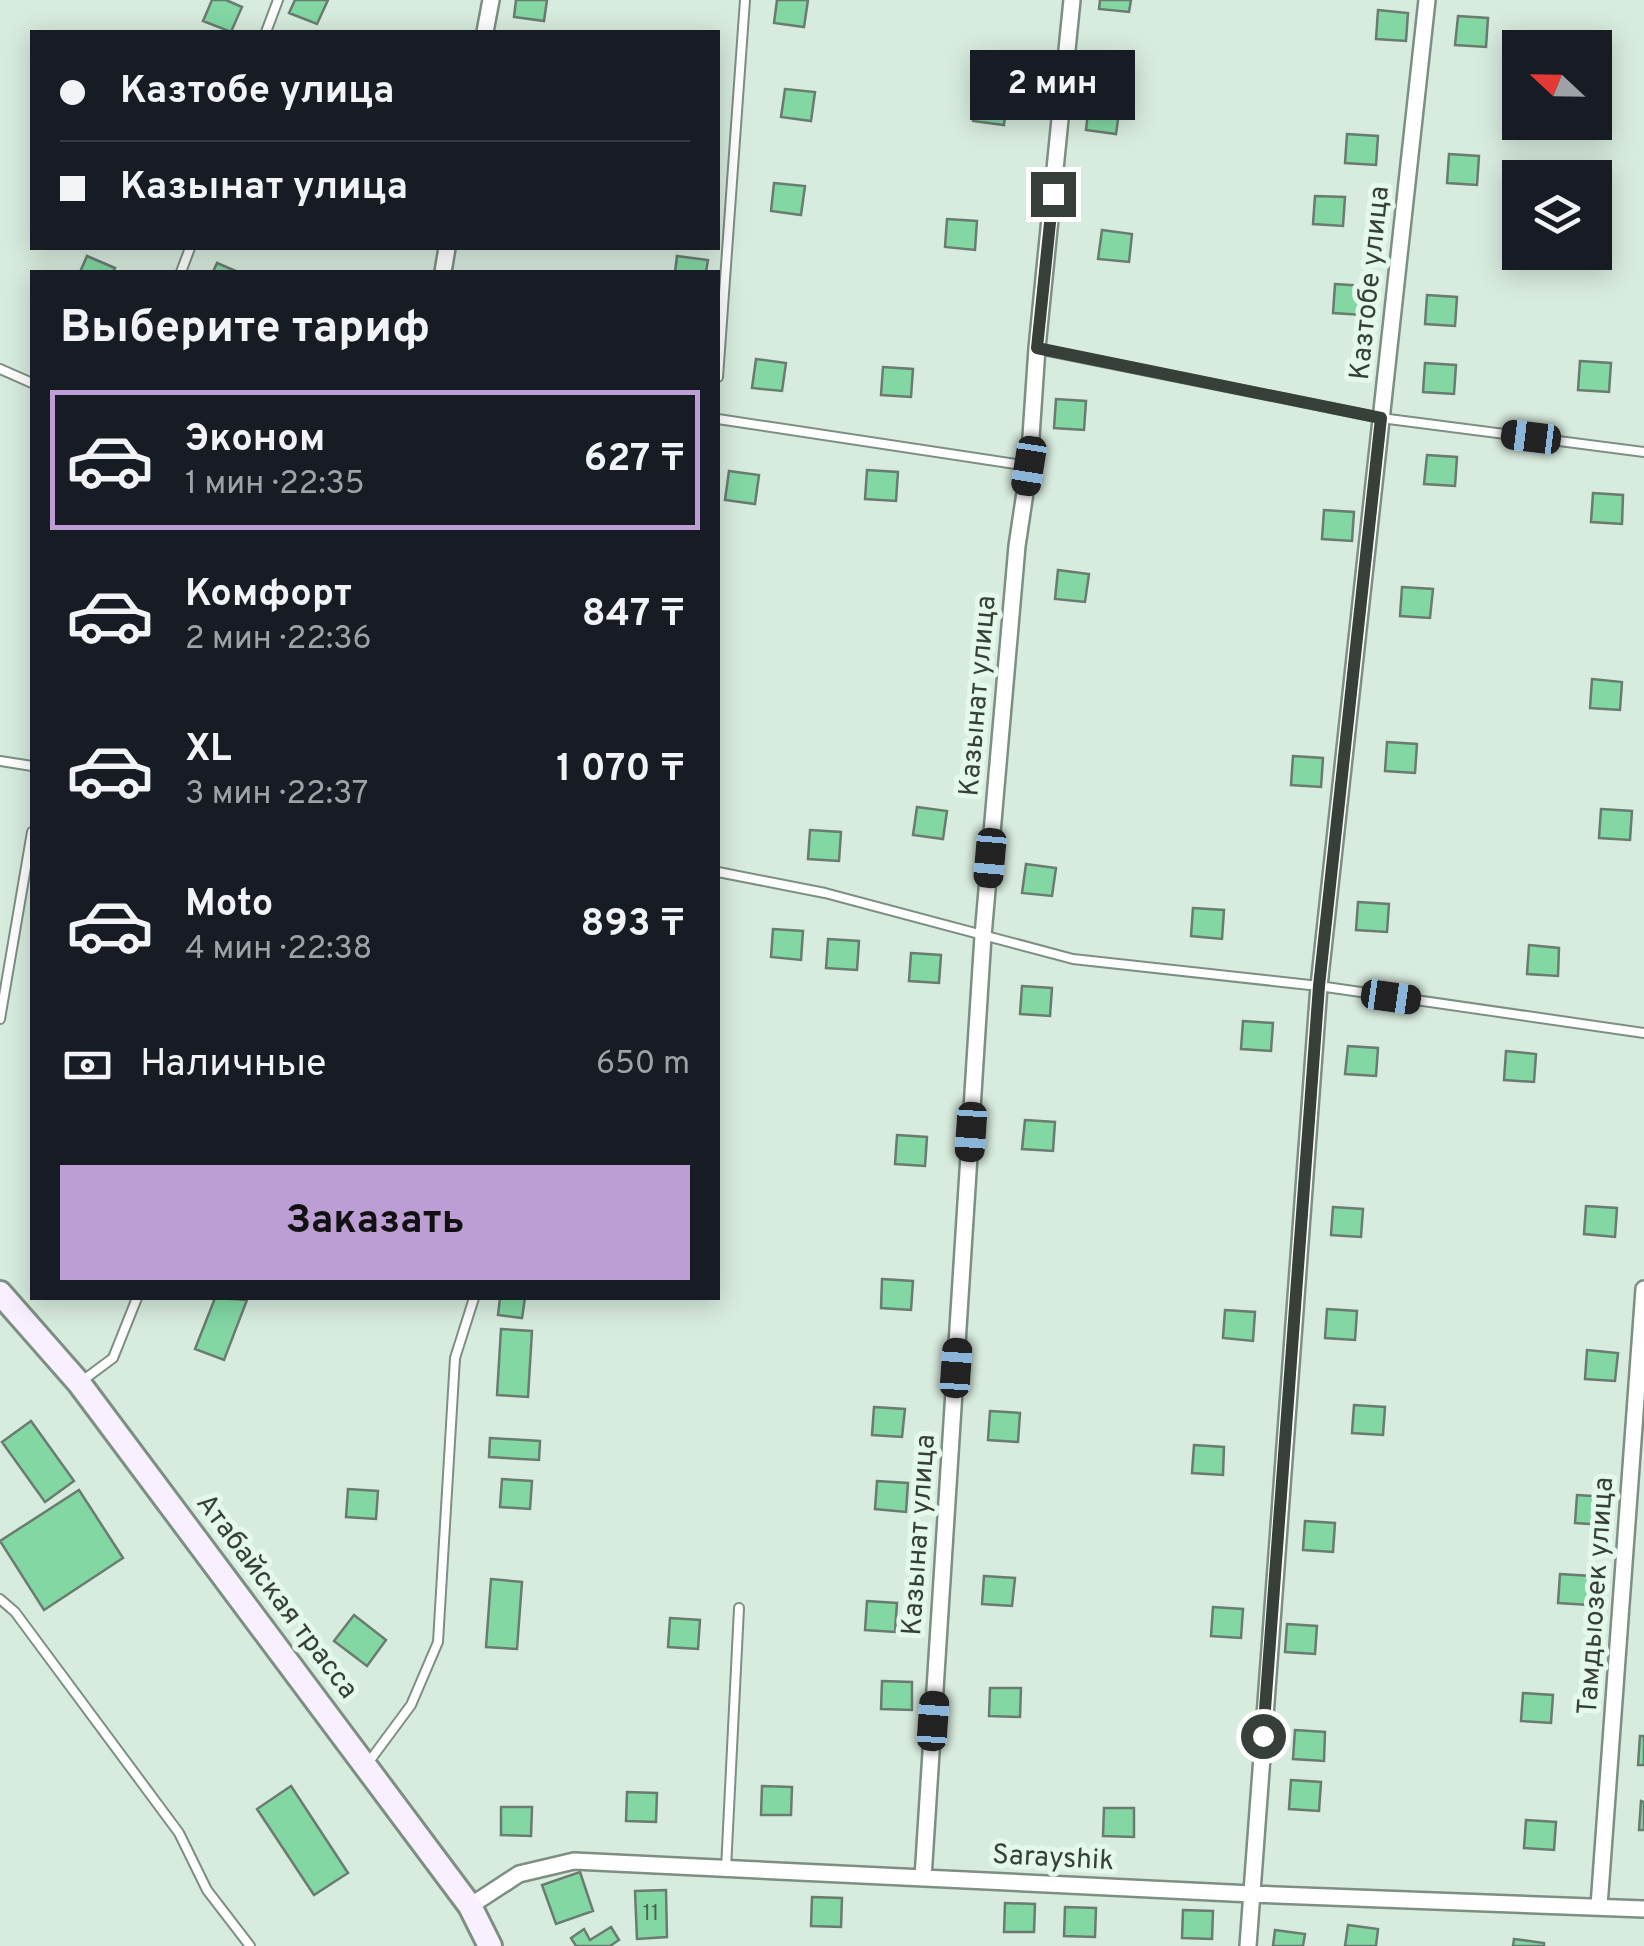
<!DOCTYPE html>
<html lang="ru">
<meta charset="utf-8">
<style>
:root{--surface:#171b24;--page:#242831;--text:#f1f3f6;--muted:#9ea1a6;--line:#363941;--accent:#bd9ed4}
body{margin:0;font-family:Overpass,sans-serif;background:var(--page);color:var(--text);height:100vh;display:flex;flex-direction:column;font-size:38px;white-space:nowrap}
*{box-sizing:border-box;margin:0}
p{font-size:32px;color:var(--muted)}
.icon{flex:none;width:55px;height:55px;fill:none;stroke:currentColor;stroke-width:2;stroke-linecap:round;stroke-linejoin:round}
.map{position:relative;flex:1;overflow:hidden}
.panel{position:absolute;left:30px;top:270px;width:690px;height:1030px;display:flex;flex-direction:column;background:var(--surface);border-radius:0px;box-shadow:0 5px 25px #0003}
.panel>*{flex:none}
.guide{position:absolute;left:30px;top:30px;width:690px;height:220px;border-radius:0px;box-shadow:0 5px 25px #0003;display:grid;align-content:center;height:220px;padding:0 30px;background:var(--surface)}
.needle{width:65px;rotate:292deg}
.fabs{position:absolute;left:1502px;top:30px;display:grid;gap:20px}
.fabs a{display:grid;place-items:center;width:110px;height:110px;border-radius:0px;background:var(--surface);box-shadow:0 5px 25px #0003;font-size:50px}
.end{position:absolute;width:45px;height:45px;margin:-22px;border:12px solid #373f39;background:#fff;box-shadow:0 0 0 5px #fff}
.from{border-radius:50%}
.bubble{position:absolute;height:70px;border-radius:0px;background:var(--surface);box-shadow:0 5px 25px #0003;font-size:32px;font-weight:700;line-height:70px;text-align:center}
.car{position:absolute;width:30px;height:60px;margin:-30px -15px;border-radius:12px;box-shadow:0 0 8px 2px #0007;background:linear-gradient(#222 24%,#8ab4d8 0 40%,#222 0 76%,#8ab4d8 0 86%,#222 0)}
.guide b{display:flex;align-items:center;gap:35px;height:95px;font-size:38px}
.guide b+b{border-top:2px solid var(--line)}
.guide i{width:25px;height:25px;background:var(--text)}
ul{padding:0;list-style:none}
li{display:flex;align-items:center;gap:30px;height:140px;margin:0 20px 15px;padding:0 10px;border:5px solid transparent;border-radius:0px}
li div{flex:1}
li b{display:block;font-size:38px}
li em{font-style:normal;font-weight:700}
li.on{border-color:var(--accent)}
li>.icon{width:90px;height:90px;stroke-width:1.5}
h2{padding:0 30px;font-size:45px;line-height:120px}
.pay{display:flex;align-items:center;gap:25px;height:110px;padding:0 30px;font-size:38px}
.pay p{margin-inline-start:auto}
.primary-button{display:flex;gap:20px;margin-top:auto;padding:20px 30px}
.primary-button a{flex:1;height:115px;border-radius:0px;background:var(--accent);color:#111;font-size:40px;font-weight:700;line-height:115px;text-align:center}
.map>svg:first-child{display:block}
.building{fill:#82d7a3;stroke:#6a7c70;stroke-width:2.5}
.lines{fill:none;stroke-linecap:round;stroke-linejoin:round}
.service-casing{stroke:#7c8f82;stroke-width:12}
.minor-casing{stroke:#7c8f82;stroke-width:20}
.secondary-casing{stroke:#7c8f82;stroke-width:28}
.service{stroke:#fff;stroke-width:8}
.minor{stroke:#fff;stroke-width:15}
.secondary{stroke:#f8efff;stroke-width:22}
.route{stroke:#373f39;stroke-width:12}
.labels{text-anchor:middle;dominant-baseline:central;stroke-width:10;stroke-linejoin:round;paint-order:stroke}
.number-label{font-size:22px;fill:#4a6554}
.street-label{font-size:28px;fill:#373f39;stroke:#e4f9eb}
</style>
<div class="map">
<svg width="1644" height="1946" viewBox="0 0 1644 1946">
<rect width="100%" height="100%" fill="#d7ebde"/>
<!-- building -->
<path class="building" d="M212,0h14l16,7 -11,25 -28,-11z
M295,0h33l-11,24 -28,-11z
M516,0h31l-3,21 -30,-4z
M777,0h31l-4,27 -30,-4z
M1100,0h31l-2,12 -30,-3z
M1378,10l30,3 -2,28 -30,-2z
M1458,16l30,2 -2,29 -31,-2z
M785,89l30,3 -4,29 -30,-4z
M977,92l30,4 -3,29 -31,-4z
M1089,102l31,4 -4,28 -30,-4z
M1347,134l31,2 -2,29 -31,-2z
M1449,154l30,2 -2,29 -30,-2z
M774,183l31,3 -4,29 -30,-4z
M1315,196l30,1 -2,29 -30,-2z
M947,219l30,2 -2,29 -30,-3z
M1102,230l30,4 -3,28 -31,-3z
M87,256l28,12 -2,4h-33z
M677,256l31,4 -2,12h-31z
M217,263l21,9h-25z
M1335,284l30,2 -2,29 -30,-2z
M1427,295l30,2 -2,29 -30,-2z
M756,359l30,4 -4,28 -30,-3z
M1580,361l31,2 -2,29 -31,-2z
M1425,363l31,2 -2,29 -31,-2z
M883,367l30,2 -2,28 -30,-2z
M1056,399l30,2 -2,29 -30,-2z
M1427,455l30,2 -2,29 -31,-2z
M867,470l31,2 -2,29 -31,-2z
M729,471l30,4 -4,29 -30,-4z
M1593,493l30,2 -1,29 -31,-2z
M1324,510l30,2 -2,29 -30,-2z
M1058,570l31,4 -4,28 -30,-3z
M1402,587l31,2 -3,29 -30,-2z
M1592,679l30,3 -2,28 -30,-2z
M1387,742l30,2 -2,29 -30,-2z
M1293,756l30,2 -2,29 -30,-2z
M917,807l30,4 -4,28 -30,-4z
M1601,809l31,2 -2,29 -31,-2z
M810,830l31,2 -2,29 -31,-2z
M1026,864l30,4 -4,28 -30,-3z
M1358,902l31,2 -2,28 -31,-2z
M1193,908l31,2 -2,29 -31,-3z
M773,929l30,2 -2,29 -30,-3z
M828,939l31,2 -2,29 -31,-2z
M1529,945l30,3 -1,28 -31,-2z
M911,953l30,2 -2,28 -30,-2z
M1022,986l30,2 -2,28 -30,-2z
M1243,1021l30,2 -2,28 -30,-2z
M1348,1046l30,2 -2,28 -31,-2z
M1506,1051l30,3 -2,28 -30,-2z
M1025,1120l30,2 -2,29 -31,-2z
M897,1135l30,2 -2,29 -30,-2z
M1586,1206l31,2 -2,29 -31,-3z
M1333,1207l30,2 -2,28 -30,-2z
M882,1279l31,2 -2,29 -30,-2z
M215,1298l32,2 -23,60 -29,-11z
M500,1298h25l-3,20 -24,-3z
M1327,1309l30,2 -2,29 -30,-2z
M1225,1310l30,2 -2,29 -30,-3z
M501,1329l31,2 -4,66 -31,-2z
M1587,1350l31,3 -3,28 -30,-2z
M1354,1405l31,2 -2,28 -31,-2z
M874,1407l31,2 -3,28 -30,-2z
M990,1411l30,2 -2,29 -30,-2z
M31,1421l43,60 -29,21 -43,-60z
M490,1438l50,3 -1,19 -50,-3z
M1194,1445l30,2 -1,28 -31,-2z
M502,1479l30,2 -2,28 -30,-2z
M877,1481l31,2 -2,29 -31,-3z
M348,1489l30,2 -2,28 -30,-2z
M79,1490l44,68 -79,52 -44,-69z
M1577,1495l30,2 -2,28 -30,-2z
M1305,1521l30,2 -2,29 -30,-2z
M1560,1574l31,2 -2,29 -31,-2z
M984,1576l31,2 -3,28 -30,-2z
M491,1579l31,3 -5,67 -31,-2z
M867,1601l30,2 -2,29 -30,-2z
M1213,1607l30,2 -2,29 -30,-2z
M354,1615l32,25 -19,26 -33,-25z
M670,1618l30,2 -2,29 -30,-2z
M1287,1624l30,2 -2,28 -30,-2z
M882,1681l30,1v28l-31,-1z
M990,1688h31l-1,29 -31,-1z
M1523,1693l30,2 -2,28 -30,-2z
M1295,1730l30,2 -1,29 -31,-2z
M1640,1736h4v29h-6z
M1291,1780l30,2 -2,29 -30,-2z
M291,1786l57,87 -34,22 -57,-86z
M762,1786l30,1 -1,28h-30z
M627,1792l30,1 -1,29 -30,-1z
M1641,1801l3,1v28h-5z
M501,1807h31l-1,29 -30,-1z
M1104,1808h30v29l-31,-1z
M1526,1820l30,2 -2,28 -30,-2z
M580,1872l13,39 -37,13 -14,-39z
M666,1890l1,47 -30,2 -2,-48z
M812,1897l30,1 -1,29 -30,-1z
M1005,1903l30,1 -1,28h-30z
M1065,1907l31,1 -1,29 -31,-1z
M1183,1910l30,1 -1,28 -30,-1z
M1348,1925l30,4 -2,17h-31z
M611,1927l8,13 -9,6h-34l-5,-8 13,-9 6,11z
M1275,1930l30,4 -2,12h-30z
M1514,1939l30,4v3h-31z"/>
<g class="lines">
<defs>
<path id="service" d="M266,32l12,-32
M181,272l9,-24
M1038,349l343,69 263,34
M0,369l32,14
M718,377l27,-377
M718,419l311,47
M0,761l32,5
M718,872l107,21 248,66 246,27 325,47
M0,1019l32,-187
M82,1381l31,-23 24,-60
M0,1599l15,13 164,221 28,57 43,56
M368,1763l43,-58 27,-63 17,-284 19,-60
M726,1869l13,-261"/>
<path id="minor" d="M485,32l6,-32
M443,272l4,-24
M923,1878l60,-942 34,-390 12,-80 8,-118 35,-348
M470,1906l49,-32 55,-13 678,33 392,15
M1599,1906l45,-617
M1248,1946l71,-960 108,-986"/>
<path id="secondary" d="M0,1293l79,90 391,523 20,40"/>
</defs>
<!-- service casing -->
<use href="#service" class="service-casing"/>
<!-- minor casing -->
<use href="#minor" class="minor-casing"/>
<!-- secondary casing -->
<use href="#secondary" class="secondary-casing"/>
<!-- service -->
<use href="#service" class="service"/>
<!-- minor -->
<use href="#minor" class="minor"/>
<!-- secondary -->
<use href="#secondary" class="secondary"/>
</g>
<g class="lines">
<!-- route -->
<path class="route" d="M1053,194l-16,154 344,70 -62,568 -56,750"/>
</g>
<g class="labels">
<!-- number labels -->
<g class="number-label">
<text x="651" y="1914">11</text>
</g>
<!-- street labels -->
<g class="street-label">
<text transform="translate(1371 283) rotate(-84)">Казтобе улица</text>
<text transform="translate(979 696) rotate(-85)">Казынат улица</text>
<text transform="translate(920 1535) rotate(-86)">Казынат улица</text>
<text transform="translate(1597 1596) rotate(-86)">Тамдыозек улица</text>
<text transform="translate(276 1597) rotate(53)">Атабайская трасса</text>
<text transform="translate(1053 1859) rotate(3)">Sarayshik</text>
</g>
</g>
</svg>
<div class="fabs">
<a><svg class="needle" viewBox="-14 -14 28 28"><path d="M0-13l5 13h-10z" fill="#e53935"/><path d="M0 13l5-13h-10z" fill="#9ea1a6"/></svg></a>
<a><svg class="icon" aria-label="layers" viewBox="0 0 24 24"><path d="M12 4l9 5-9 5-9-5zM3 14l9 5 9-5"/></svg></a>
</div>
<i class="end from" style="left:1263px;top:1736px"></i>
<i class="end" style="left:1053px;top:194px"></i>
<div class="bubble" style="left:970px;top:50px;width:165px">2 мин</div>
<i class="car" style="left:1531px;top:437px;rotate:277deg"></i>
<i class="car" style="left:1029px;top:466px;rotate:189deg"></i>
<i class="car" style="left:990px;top:858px;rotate:185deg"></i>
<i class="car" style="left:1391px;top:997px;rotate:98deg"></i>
<i class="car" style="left:971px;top:1132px;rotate:184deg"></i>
<i class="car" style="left:956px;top:1368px;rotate:4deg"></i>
<i class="car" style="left:933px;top:1721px;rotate:4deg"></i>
<div class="guide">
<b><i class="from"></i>Казтобе улица</b>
<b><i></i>Казынат улица</b>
</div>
<section class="panel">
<h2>Выберите тариф</h2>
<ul>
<li class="on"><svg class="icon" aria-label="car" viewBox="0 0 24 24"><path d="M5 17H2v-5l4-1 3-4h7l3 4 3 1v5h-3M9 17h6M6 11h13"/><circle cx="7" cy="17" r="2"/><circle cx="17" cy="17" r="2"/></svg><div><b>Эконом</b><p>1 мин · 22:35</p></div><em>627 ₸</em></li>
<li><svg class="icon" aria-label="car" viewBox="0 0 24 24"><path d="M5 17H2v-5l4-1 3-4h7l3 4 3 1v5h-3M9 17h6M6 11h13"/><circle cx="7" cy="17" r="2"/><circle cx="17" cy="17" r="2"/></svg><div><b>Комфорт</b><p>2 мин · 22:36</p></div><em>847 ₸</em></li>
<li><svg class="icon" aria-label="car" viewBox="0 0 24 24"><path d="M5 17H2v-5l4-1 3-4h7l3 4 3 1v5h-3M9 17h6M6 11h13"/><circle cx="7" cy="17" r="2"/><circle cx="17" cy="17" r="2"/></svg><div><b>XL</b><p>3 мин · 22:37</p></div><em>1 070 ₸</em></li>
<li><svg class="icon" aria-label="car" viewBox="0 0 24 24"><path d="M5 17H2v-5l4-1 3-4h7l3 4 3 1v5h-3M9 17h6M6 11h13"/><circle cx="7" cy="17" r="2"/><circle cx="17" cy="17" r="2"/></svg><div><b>Moto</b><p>4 мин · 22:38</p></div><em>893 ₸</em></li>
</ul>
<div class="pay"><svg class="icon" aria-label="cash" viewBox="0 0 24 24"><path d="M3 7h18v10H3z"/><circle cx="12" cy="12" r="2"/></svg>Наличные<p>650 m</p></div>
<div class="primary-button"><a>Заказать</a></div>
</section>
</div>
